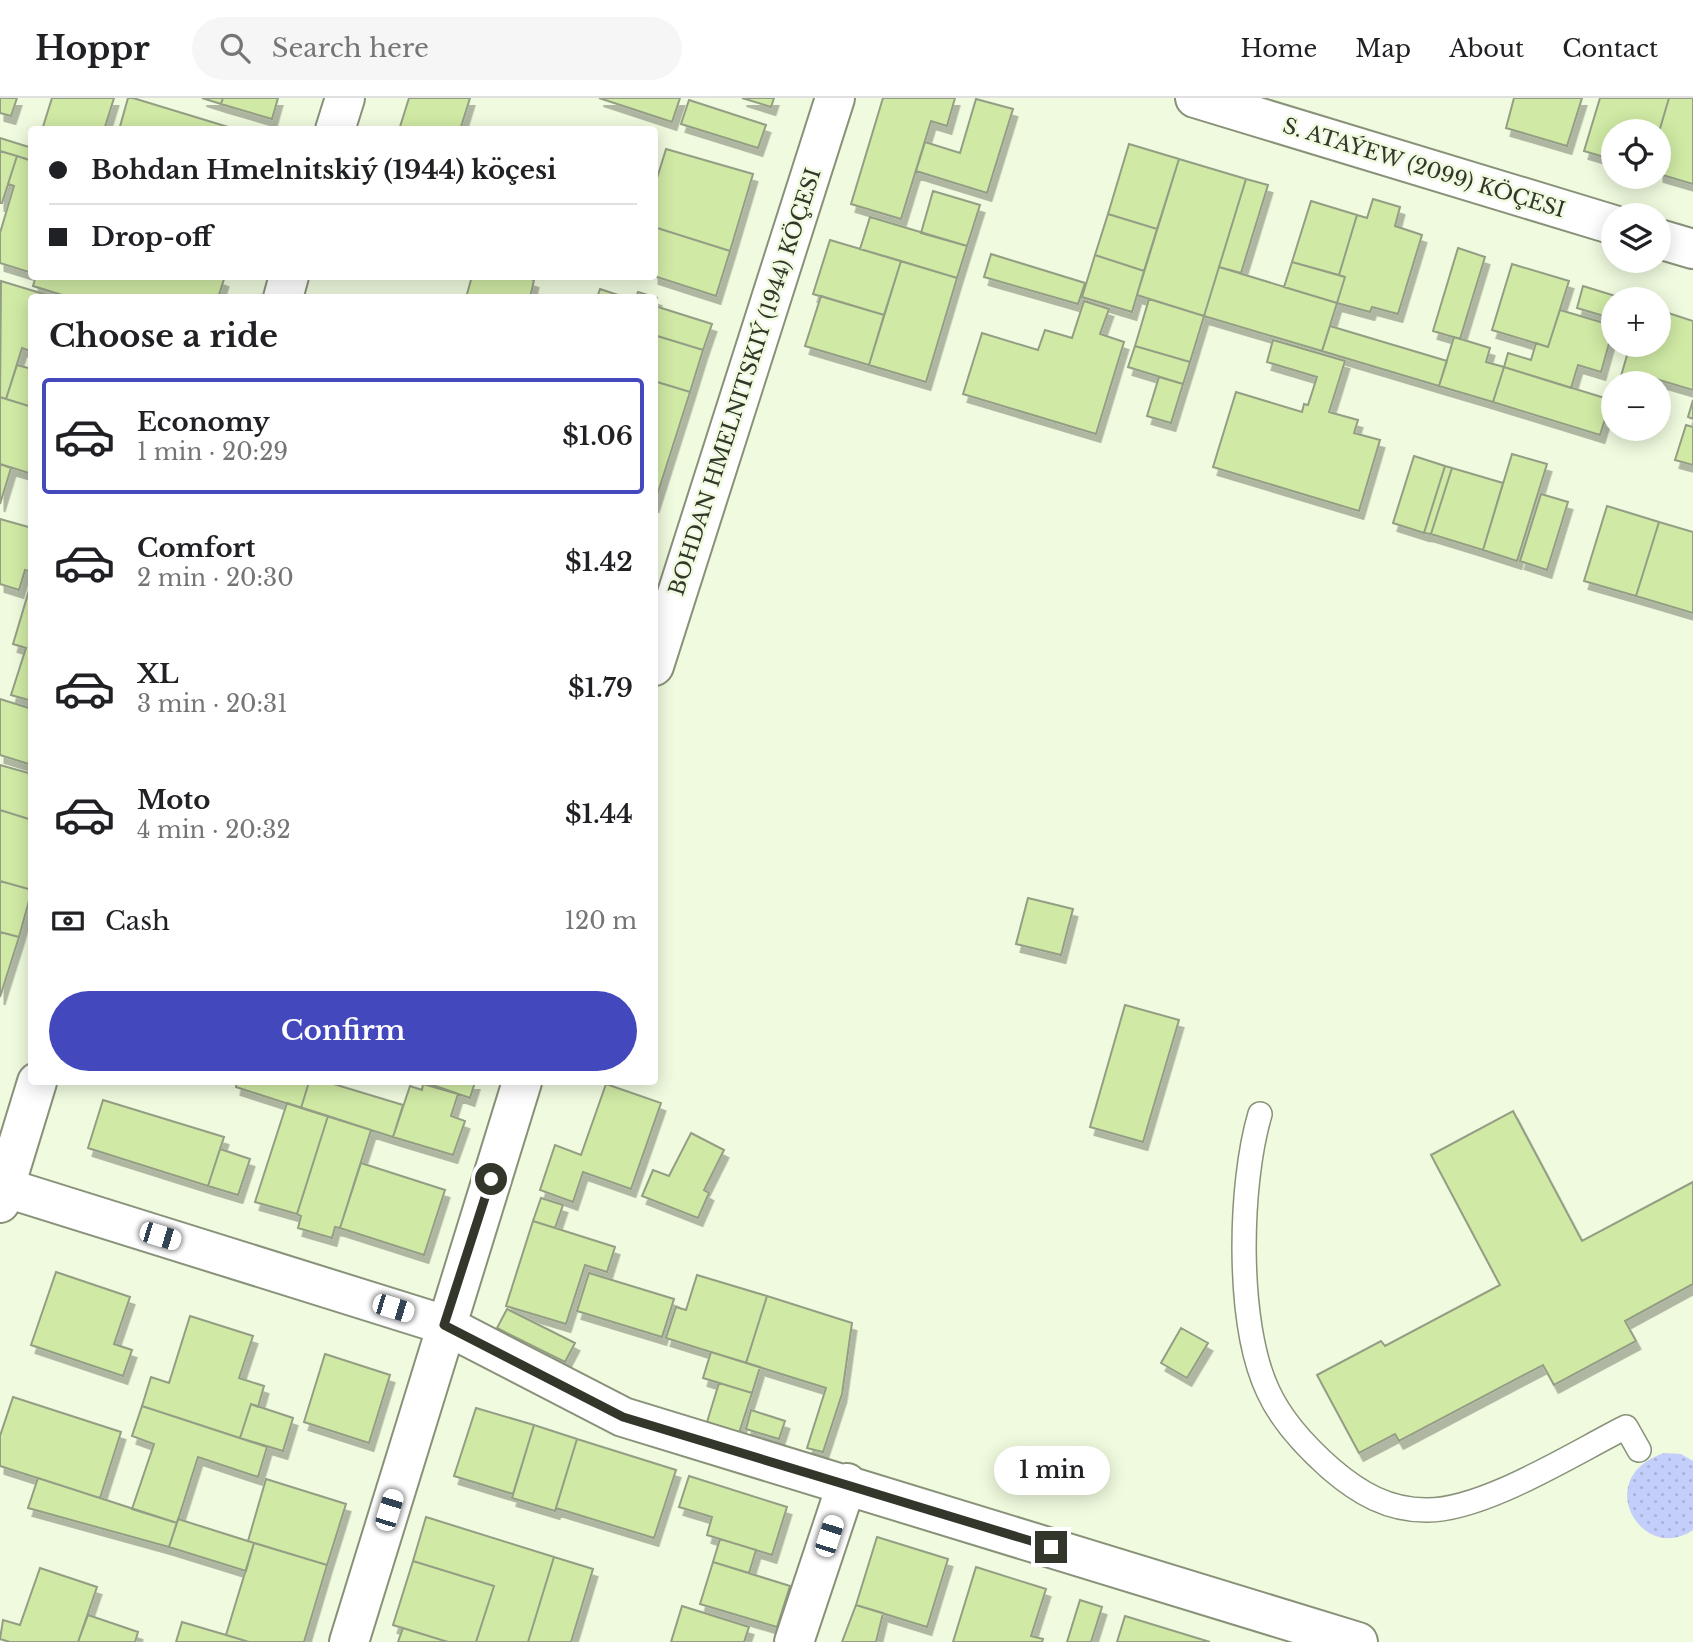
<!DOCTYPE html>
<meta charset="utf-8">
<style>
:root{--surface:#fff;--page:#f6f6f6;--text:#202124;--muted:#757577;--line:#e0e0e0;--accent:#4348bd}
body{margin:0;font-family:"Libre Baskerville",serif;background:var(--page);color:var(--text);height:100vh;display:flex;flex-direction:column;font-size:26px;white-space:nowrap}
*{box-sizing:border-box;margin:0}
p{font-size:23px;color:var(--muted)}
.icon{flex:none;width:38px;height:38px;fill:none;stroke:currentColor;stroke-width:2;stroke-linecap:round;stroke-linejoin:round}
.map{position:relative;flex:1;overflow:hidden}
.side{position:absolute;left:28px;top:196px;width:630px;height:791px;display:flex;flex-direction:column;background:var(--surface);border-radius:7px;box-shadow:0 4px 18px #0003}
.side>*{flex:none}
.hud{position:absolute;left:28px;top:28px;width:630px;height:154px;border-radius:7px;box-shadow:0 4px 18px #0003;display:grid;align-content:center;height:154px;padding:0 21px;background:var(--surface)}
.buttons{position:absolute;left:1601px;top:21px;display:grid;gap:14px}
.buttons a{display:grid;place-items:center;width:70px;height:70px;border-radius:50%;background:var(--surface);box-shadow:0 4px 18px #0003;font-size:35px}
.end{position:absolute;width:32px;height:32px;margin:-16px;border:9px solid #32362b;background:#fff;box-shadow:0 0 0 4px #fff}
.from{border-radius:50%}
.bubble{position:absolute;height:49px;border-radius:24px;background:var(--surface);box-shadow:0 4px 18px #0003;font-size:23px;font-weight:600;line-height:49px;text-align:center}
.car{position:absolute;width:21px;height:42px;margin:-21px -10px;border-radius:9px;box-shadow:0 0 5px 2px #0007;background:linear-gradient(#fff 24%,#345 0 40%,#fff 0 76%,#345 0 86%,#fff 0)}
.hud b{display:flex;align-items:center;gap:24px;height:66px;font-size:26px}
.hud b+b{border-top:2px solid var(--line)}
.hud i{width:18px;height:18px;background:var(--text)}
ul{padding:0;list-style:none}
li{display:flex;align-items:center;gap:21px;height:116px;margin:0 14px 10px;padding:0 7px;border:4px solid transparent;border-radius:7px}
li div{flex:1}
li b{display:block;font-size:26px}
li em{font-style:normal;font-weight:600}
li.active{border-color:var(--accent)}
li>.icon{width:63px;height:63px;stroke-width:1.5}
h2{padding:0 21px;font-size:32px;line-height:84px}
.pay{display:flex;align-items:center;gap:18px;height:77px;padding:0 21px;font-size:26px}
.pay p{margin-inline-start:auto}
.primary-button{display:flex;gap:14px;margin-top:auto;padding:14px 21px}
.primary-button a{flex:1;height:80px;border-radius:42px;background:var(--accent);color:#fff;font-size:28px;font-weight:600;line-height:80px;text-align:center}
header{display:flex;align-items:center;gap:42px;box-sizing:border-box;height:98px;padding:0 35px;background:var(--surface);border-bottom:2px solid var(--line)}
header strong{font-size:33px}
nav{display:flex;gap:38px;margin-inline-start:auto;font-size:24px}
.search{width:490px;height:63px;background:var(--page);display:flex;align-items:center;gap:18px;box-sizing:border-box;padding:0 24px;border-radius:38px;color:var(--muted);font-size:26px}
.map>svg:first-child{display:block}
.grass{fill:url(#grass-dots)}
.building{fill:#d0eaa5;stroke:#949e85;stroke-width:2;filter:url(#shadow)}
.lines{fill:none;stroke-linecap:round;stroke-linejoin:round}
.lane-casing{stroke:#889279;stroke-width:26}
.street-casing{stroke:#889279;stroke-width:42}
.lane{stroke:#fff;stroke-width:23}
.street{stroke:#fff;stroke-width:38}
.route{stroke:#32362b;stroke-width:9}
.labels{text-anchor:middle;dominant-baseline:central;stroke-width:5;stroke-linejoin:round;paint-order:stroke}
.street-label{font-size:21px;fill:#32362b;stroke:#effade}
</style>
<header>
<strong>Hoppr</strong>
<div class="search"><svg class="icon" aria-label="search" viewBox="0 0 24 24"><circle cx="10" cy="10" r="6"/><path d="M15 15l6 6"/></svg>Search here</div>
<nav><a>Home</a><a>Map</a><a>About</a><a>Contact</a></nav>
</header>
<div class="map">
<svg width="1693" height="1544" viewBox="0 0 1693 1544">
<defs>
<pattern id="grass-dots" width="8" height="8" patternUnits="userSpaceOnUse" patternTransform="scale(1.75)"><rect width="8" height="8" fill="#c4cefb"/><path d="M2 2h.1M6 6h.1" fill="none" stroke="#a9b2d7" stroke-width="1.8" stroke-linecap="round"/></pattern>
<filter id="shadow"><feDropShadow dx="4.5" dy="8" stdDeviation="0" flood-color="#0004"/></filter>
</defs>
<rect width="100%" height="100%" fill="#effade"/>
<!-- grass -->
<path class="grass" d="M1664,1355l17,1 12,7v69c-51,35 -103,-52 -29,-77z"/>
<!-- building -->
<path class="building" d="M0,0h17l-6,18 -11,-3z
M52,0h62l-10,32h-62z
M128,0h5l105,32h-119z
M202,0h21l-2,6z
M223,0h55l-6,21 -51,-15z
M409,0h61l-10,32h-61z
M599,0h81l-8,24z
M742,0h32l-3,9z
M883,0h72l-8,28 -16,-5 -30,98 -50,-15z
M1514,0h68l-15,48 -61,-18z
M1600,0h69l-10,34 -45,-1v29l-30,-9z
M1669,0h24v86l-34,-10v-42z
M976,1l37,10 -26,84 -71,-22 9,-29 35,11z
M689,2l77,25 -8,23 -77,-24z
M0,40l32,10 -2,12 -30,-9z
M1129,46l50,15 -22,70 -49,-15z
M666,51l87,25 -23,77 -76,-24v-39z
M0,53l17,5 -15,47h-2z
M17,58l15,5v112l-32,-10v-30l14,-47 -6,-2z
M1179,61l67,20 -42,137 -67,-21z
M1246,81l22,6 -27,88 -22,-6z
M933,93l47,14 -13,41 -46,-13z
M1373,101l27,8 -5,19 27,9 -24,79 -26,-7 -2,5 -33,-9 8,-26 -6,-2 18,-60 10,3z
M1311,103l46,14 -18,60 -47,-13z
M1108,116l49,15 -13,42 -49,-16z
M870,119l97,29 -10,32 -97,-29z
M654,129l76,24 -14,45 -62,-20z
M830,142l71,21 -17,54 -71,-21z
M1458,150l27,9 -25,82 -27,-8z
M991,156l94,29 -7,21 -94,-27z
M1095,157l49,16 -12,41 -50,-15z
M901,163l56,17 -31,104 -57,-17z
M1292,164l53,15 -8,26 -53,-16z
M1512,166l57,17 -21,66 -56,-17z
M1219,169l118,36 -15,48 -118,-35z
M36,178h180l8,3 -6,19h-146l-39,-12z
M472,178h50l12,4 -4,18h-64z
M1,183l46,14 -15,3v49l-2,4 -8,-3 -16,51 -6,-2z
M1583,188l42,13h-11v20l-37,-11z
M600,191l27,9h-30z
M638,194l19,6 -2,8 57,18 -9,26 -49,-15v-37h-18z
M821,198l63,19 -15,50 -64,-19z
M1149,201l55,17 -14,46 -55,-16z
M1084,203l25,8 -9,25 24,8 -28,92 -133,-40 19,-61 56,17 7,-20 27,8z
M1560,212l54,16 -13,46 -23,-7 -7,23 -67,-21 4,-14 23,7 5,-17 12,4z
M1659,212l34,11v69l-44,-13 -3,6h-27l11,-38h29z
M1330,228l117,35 -8,25 -117,-35z
M654,237l49,15 -13,42 -36,-11z
M1454,239l36,11 -4,14 18,5 -11,35 -54,-16z
M1273,242l72,21 -16,51 29,8 -4,13 26,7 -21,71 -146,-44 23,-75 66,20 2,-8 4,1 9,-28 -50,-15z
M1135,248l55,16 -7,22 -55,-17z
M17,267l15,4v38l-26,-8z
M1504,269l107,33 -11,35 -107,-33z
M1159,279l24,7 -12,39 -24,-7z
M654,283l36,11 -36,113z
M0,299l32,10v67l-32,-10z
M1693,302v19l-5,-2z
M1686,327l7,2v38l-18,-5z
M1512,356l35,10 -30,97 -34,-11z
M1414,358l31,10 -21,67 -31,-10z
M0,366l11,4 -11,36z
M1445,368l7,2 -21,66 -7,-1z
M1452,370l51,15 -20,67 -52,-16z
M1541,396l27,8 -21,68 -27,-9z
M1607,408l52,16 -23,74 -52,-15z
M0,421l32,9v44l-7,-2 -6,20 -19,-6z
M1659,424l34,10v81l-57,-17z
M30,489h2v114l-21,-6 15,-47 -13,-4z
M0,601l32,10v56l-32,-10z
M0,667l32,9v46l-32,-10z
M0,712l32,10v70l-32,-9z
M0,783l32,9 -13,47 -19,-5z
M1028,800l45,11 -12,46 -45,-11z
M0,834l19,5 -19,60z
M1125,907l54,15 -36,122 -53,-15z
M237,984h72l-8,26 -65,-21z
M309,984h18l76,23 -10,32 -92,-29z
M424,984h51l-5,16z
M423,986l35,10 -7,22 14,5 -12,34 -60,-18 17,-51 12,4z
M606,986l55,19 -30,86 -48,-17 -10,30 -33,-12 15,-45 26,10z
M103,1002l121,37 -16,49 -120,-38z
M287,1005l41,13 -31,98 -42,-12z
M1513,1013l69,130 111,-59v102l-68,37 11,20 -82,44 -11,-20 -144,76 -4,-7 -36,19 -42,-78 64,-34 4,5 115,-61 -69,-130z
M328,1018l43,14 -31,98 -5,-1 -3,11 -34,-10 3,-12 -4,-2z
M691,1035l33,17 -20,40 5,3 -11,25 -56,-22 11,-26 16,6z
M220,1051l30,10 -12,36 -30,-9z
M361,1065l84,27 -21,65 -84,-27z
M541,1100l22,7 -8,23 -22,-7z
M533,1123l82,26 -8,25 -22,-7 -19,59 -60,-18z
M56,1174l74,25 -16,47 18,6 -9,26 -92,-31z
M589,1175l85,26 -12,38 -85,-26z
M697,1177l70,21 -21,67 -80,-25 10,-31 10,3z
M767,1198l85,27 -10,71 -19,58 -16,-4 19,-60 -80,-25z
M507,1211l68,34 -10,19 -68,-34z
M190,1218l63,20 -14,42 25,8 -6,21 -7,-3 -11,34 -98,-32 9,-29 18,6z
M1181,1230l27,15 -21,35 -26,-15z
M711,1254l49,15 -8,26 -49,-15z
M325,1256l65,21 -21,68 -65,-21z
M719,1285l33,10 -13,40 -32,-11z
M13,1299l108,35 -21,66 -100,-32v-30z
M251,1306l42,14 -10,33 -43,-13z
M142,1308l125,41 -9,30 -60,-20 -21,66 -45,-14 22,-65 -22,-8z
M476,1310l58,17 -21,69 -59,-18z
M751,1312l34,11 -6,18 -33,-10z
M534,1327l43,14 -22,72 -43,-13z
M577,1341l99,31 -22,68 -98,-30z
M689,1378l98,31 -15,48 -65,-20 5,-18 -33,-10z
M38,1380l139,45 -8,24 -141,-39z
M266,1381l80,25 -19,61 -79,-24z
M426,1419l128,40 -26,85h-52l18,-56 -81,-25z
M178,1421l76,24 -8,28 -77,-24z
M877,1439l71,22 -21,68 -71,-22z
M720,1441l36,11 -7,23 -36,-11z
M254,1445l73,22 -23,77h-55l-23,-7z
M554,1459l39,12 -22,73h-43z
M413,1463l81,25 -18,56h-28l-55,-17z
M713,1464l77,24 -13,41 -77,-23z
M976,1469l70,22 -15,47 12,3 -1,3h-89z
M40,1470l57,19 -19,55h-68l-10,-3 3,-19 17,5z
M1080,1502l22,7 -11,35h-24z
M856,1507l27,8 -7,29h-34z
M682,1508l67,21 -5,15h-73z
M88,1517l50,17 -3,10h-57z
M1125,1518l85,26h-93z
M182,1524l44,13 23,7h-73z
M403,1530l45,14h-50z"/>
<g class="lines">
<defs>
<path id="lane" d="M1260,1016c-21,71 -24,209 8,277 14,31 38,56 63,78 28,24 57,41 95,41 57,1 148,-57 200,-83l13,23"/>
<path id="street" d="M1195,0l419,127
M335,32l10,-32
M1659,141l34,10
M283,200l6,-22
M654,568l181,-568
M0,1088l445,139 178,92 735,225
M0,1105l37,-121
M349,1544l173,-560
M794,1544l53,-159"/>
</defs>
<!-- lane casing -->
<use href="#lane" class="lane-casing"/>
<!-- street casing -->
<use href="#street" class="street-casing"/>
<!-- lane -->
<use href="#lane" class="lane"/>
<!-- street -->
<use href="#street" class="street"/>
</g>
<g class="lines">
<!-- route -->
<path class="route" d="M491,1081l-47,146 179,92 428,130"/>
</g>
<g class="labels">
<!-- street labels -->
<g class="street-label">
<text transform="translate(1424 70) rotate(17)">S. ATAÝEW (2099) KÖÇESI</text>
<text transform="translate(745 284) rotate(-72)">BOHDAN HMELNITSKIÝ (1944) KÖÇESI</text>
</g>
</g>
</svg>
<div class="buttons">
<a><svg class="icon" aria-label="locate" viewBox="0 0 24 24"><circle cx="12" cy="12" r="6"/><path d="M12 2v4M12 18v4M2 12h4M18 12h4"/></svg></a>
<a><svg class="icon" aria-label="layers" viewBox="0 0 24 24"><path d="M12 4l9 5-9 5-9-5zM3 14l9 5 9-5"/></svg></a>
<a>+</a>
<a>−</a>
</div>
<i class="end from" style="left:491px;top:1081px"></i>
<i class="end" style="left:1051px;top:1449px"></i>
<div class="bubble" style="left:994px;top:1348px;width:116px">1 min</div>
<i class="car" style="left:160px;top:1138px;rotate:107deg"></i>
<i class="car" style="left:393px;top:1210px;rotate:107deg"></i>
<i class="car" style="left:389px;top:1412px;rotate:17deg"></i>
<i class="car" style="left:829px;top:1438px;rotate:18deg"></i>
<div class="hud">
<b><i class="from"></i>Bohdan Hmelnitskiý (1944) köçesi</b>
<b><i></i>Drop-off</b>
</div>
<section class="side">
<h2>Choose a ride</h2>
<ul>
<li class="active"><svg class="icon" aria-label="car" viewBox="0 0 24 24"><path d="M5 17H2v-5l4-1 3-4h7l3 4 3 1v5h-3M9 17h6M6 11h13"/><circle cx="7" cy="17" r="2"/><circle cx="17" cy="17" r="2"/></svg><div><b>Economy</b><p>1 min · 20:29</p></div><em>$1.06</em></li>
<li><svg class="icon" aria-label="car" viewBox="0 0 24 24"><path d="M5 17H2v-5l4-1 3-4h7l3 4 3 1v5h-3M9 17h6M6 11h13"/><circle cx="7" cy="17" r="2"/><circle cx="17" cy="17" r="2"/></svg><div><b>Comfort</b><p>2 min · 20:30</p></div><em>$1.42</em></li>
<li><svg class="icon" aria-label="car" viewBox="0 0 24 24"><path d="M5 17H2v-5l4-1 3-4h7l3 4 3 1v5h-3M9 17h6M6 11h13"/><circle cx="7" cy="17" r="2"/><circle cx="17" cy="17" r="2"/></svg><div><b>XL</b><p>3 min · 20:31</p></div><em>$1.79</em></li>
<li><svg class="icon" aria-label="car" viewBox="0 0 24 24"><path d="M5 17H2v-5l4-1 3-4h7l3 4 3 1v5h-3M9 17h6M6 11h13"/><circle cx="7" cy="17" r="2"/><circle cx="17" cy="17" r="2"/></svg><div><b>Moto</b><p>4 min · 20:32</p></div><em>$1.44</em></li>
</ul>
<div class="pay"><svg class="icon" aria-label="cash" viewBox="0 0 24 24"><path d="M3 7h18v10H3z"/><circle cx="12" cy="12" r="2"/></svg>Cash<p>120 m</p></div>
<div class="primary-button"><a>Confirm</a></div>
</section>
</div>
